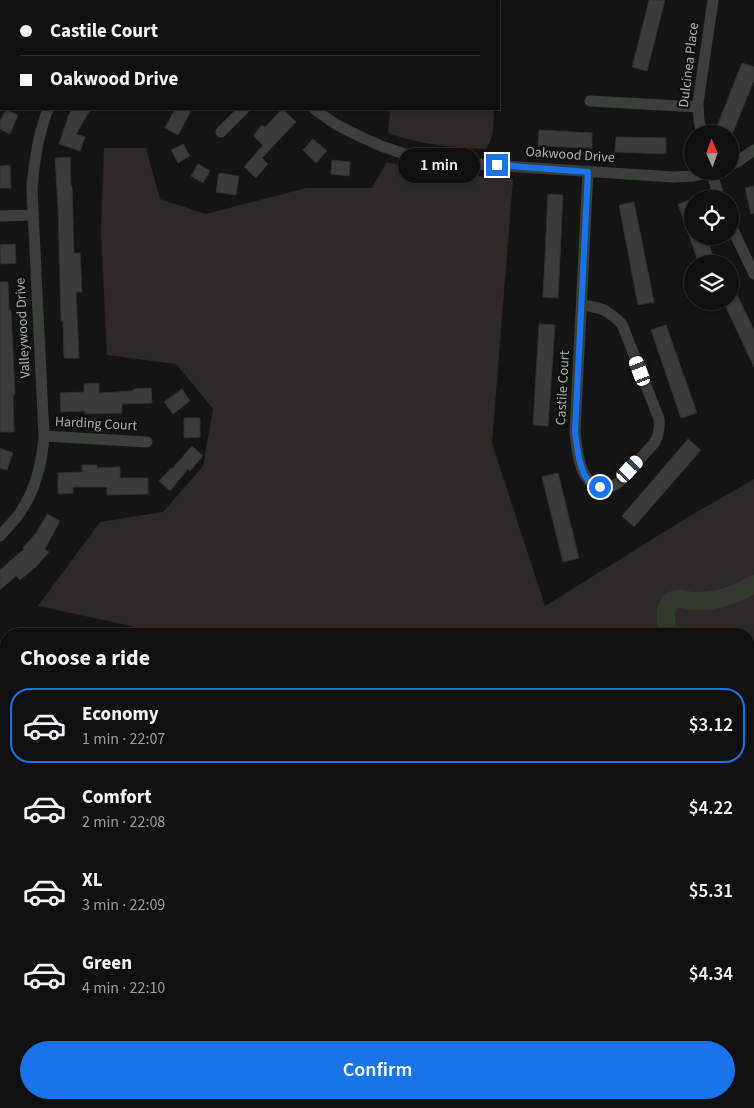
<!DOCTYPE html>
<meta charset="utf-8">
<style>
:root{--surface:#0f100f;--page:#1d1e1d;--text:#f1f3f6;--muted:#9b9d9e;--line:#2f302f;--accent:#1a73e8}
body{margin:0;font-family:"Source Sans 3",sans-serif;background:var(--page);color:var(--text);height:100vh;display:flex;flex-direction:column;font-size:19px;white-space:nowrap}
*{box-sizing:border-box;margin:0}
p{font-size:16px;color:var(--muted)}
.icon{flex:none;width:28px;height:28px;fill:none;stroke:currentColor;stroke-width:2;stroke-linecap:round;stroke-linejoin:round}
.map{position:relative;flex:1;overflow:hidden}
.side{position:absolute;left:0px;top:628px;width:755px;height:481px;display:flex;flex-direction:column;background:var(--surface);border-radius:20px 20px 0 0;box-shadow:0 1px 4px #0004,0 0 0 1px var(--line)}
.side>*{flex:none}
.hud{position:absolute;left:0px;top:0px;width:500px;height:110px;box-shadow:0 1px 4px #0004,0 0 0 1px var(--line);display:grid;align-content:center;height:110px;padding:0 20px;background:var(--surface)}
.needle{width:32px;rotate:358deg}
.tools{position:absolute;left:684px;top:125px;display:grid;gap:10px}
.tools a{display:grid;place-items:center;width:55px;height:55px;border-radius:50%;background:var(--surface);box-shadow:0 1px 4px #0004,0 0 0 1px var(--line);font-size:25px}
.end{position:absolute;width:22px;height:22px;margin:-11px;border:6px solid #1a73e8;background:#fff;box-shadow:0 0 0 2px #fff}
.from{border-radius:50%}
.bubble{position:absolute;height:35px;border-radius:18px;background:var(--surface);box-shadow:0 1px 4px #0004,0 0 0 1px var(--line);font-size:16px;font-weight:600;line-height:35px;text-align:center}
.car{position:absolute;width:15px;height:30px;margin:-15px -8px;border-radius:6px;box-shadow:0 0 4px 1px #0007;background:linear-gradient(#fff 24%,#345 0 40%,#fff 0 76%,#345 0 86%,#fff 0)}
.hud b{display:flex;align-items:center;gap:18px;height:48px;font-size:19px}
.hud b+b{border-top:1px solid var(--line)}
.hud i{width:12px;height:12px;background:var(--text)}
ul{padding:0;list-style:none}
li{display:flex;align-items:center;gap:15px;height:75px;margin:0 10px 8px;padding:0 10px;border:2px solid transparent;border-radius:20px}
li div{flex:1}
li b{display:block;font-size:19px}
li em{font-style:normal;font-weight:600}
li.active{border-color:var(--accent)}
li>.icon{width:45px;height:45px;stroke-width:1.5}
h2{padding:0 20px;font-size:22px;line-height:60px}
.primary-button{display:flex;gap:10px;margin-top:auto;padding:10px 20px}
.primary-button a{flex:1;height:58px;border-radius:30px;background:var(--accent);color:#fff;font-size:20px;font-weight:600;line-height:58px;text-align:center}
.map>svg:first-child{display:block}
.green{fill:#2e2926}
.water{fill:#313a2d}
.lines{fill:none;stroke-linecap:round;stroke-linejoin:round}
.stream{stroke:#313a2d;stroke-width:3}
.river{stroke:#313a2d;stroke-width:18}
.building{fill:#393c39;stroke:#2e312e}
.minor{stroke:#3a3f3a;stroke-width:11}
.route{stroke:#1a73e8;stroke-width:6}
.labels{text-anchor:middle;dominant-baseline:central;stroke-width:4.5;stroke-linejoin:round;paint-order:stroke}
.street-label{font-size:14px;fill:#a7b4a6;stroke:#0f100f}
</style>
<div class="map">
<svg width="754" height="1108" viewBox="0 0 754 1108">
<rect width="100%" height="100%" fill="#141514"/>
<!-- green -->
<path class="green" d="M278,0h216v1h-214z
M370,109h124c-1,14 1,30 -9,40 -33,-2 -65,-4 -97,-16l2,-21 -20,-2z
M104,148h42l14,51 46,15 100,-26h66l15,-26 37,9 24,3 65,5 -21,264 53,163 143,-89 66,-38v629h-446l-6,-5 447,-1v-468h-581l-130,-28 62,-84 63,-10 40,-46 10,-57 -37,-45 -69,-9 -6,-123z
M6,872v107l-6,3v-107z"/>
<!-- water -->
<path class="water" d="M6,979v120l-6,9v-126z"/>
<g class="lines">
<!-- stream -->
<path class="stream" d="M631,1102l1,6"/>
<!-- river -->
<path class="river" d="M668,634c-1,-8 -5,-24 1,-31 6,-8 18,-2 26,-2 21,1 41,-6 59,-17"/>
</g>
<!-- building -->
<path class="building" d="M649,0h16l-18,71 -15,-4z
M742,63l12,4v13l-22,55 -16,-6z
M72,109h19l-15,25 9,3 -5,14 -21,-7 9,-26h-1z
M175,109h17l-14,26 -13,-7z
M282,109l14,13 -34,36 6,6 -12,14 -12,-11 19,-22 -10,-9 9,-11 3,2z
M6,110l12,5 -8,19 -10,-5v-8z
M539,130l53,3v15l-54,-2z
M616,137l50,1v16l-51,-2z
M313,139l14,12 -11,12 -13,-13z
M183,144l7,12 -12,7 -7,-13z
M70,157l1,29h1l2,67h6l2,39h-6l3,66h-15l-1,-37h-2l-3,-115 -3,-48z
M332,160l18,2 -1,14 -18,-2z
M198,164l12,7 -7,12 -12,-7z
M10,165l1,23h-11v-22z
M219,173l20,3 -3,19 -20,-3z
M754,186v27l-3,1 -6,-26z
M548,194l15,1 -5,103 -15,-1z
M692,199v37h14l10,28h-17l-21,-60z
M634,202l20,100 -16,3 -19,-100z
M15,244l1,19 -15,1 -1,-19z
M730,280l24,50v37l-31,-66h7z
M0,282h8l1,28h2l4,84h-2l1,38h-14z
M539,324l16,1 -7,101 -15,-1z
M666,325l31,88 -16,5 -30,-88z
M99,383v10l34,-2v-2l18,-1 1,15 -30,1v9l-37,1v-3l-24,1 -1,-19 24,-1v-8z
M182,389l8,12 -17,13 -9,-12z
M184,418h16v19l-16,1z
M688,439l13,11 -67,77 -12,-11z
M192,446l11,10 -13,15 -2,-2 -18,22 -11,-10 12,-13 1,1z
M0,448l13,5 -6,17 -7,-2z
M82,465h15v3l23,-1v11h28v16l-41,1v-8h-34v6l-15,1v-21l24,-1z
M558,473l21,85 -16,4 -21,-85z
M47,514l13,7 -15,28 4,3 -12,14 -17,14 -4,-4 -16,14v-20l24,-21 -1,-1 13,-15z"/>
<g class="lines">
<!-- minor -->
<path class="minor" d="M201,0l1,1
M139,1l1,-1
M0,81l1,1
M590,101l108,6
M314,109l23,16 22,11 22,10 24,8 29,6 41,4 198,13 21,-1 20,-5
M221,132l23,-23
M702,134l-3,-13 -1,-18 15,-103
M730,165l7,-3 17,-12
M711,171l9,28
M0,216l32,-1
M730,224l24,50
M582,305c21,3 24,4 40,19l37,95c1,9 0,15 -4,23 -9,10 -17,20 -26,29 -4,4 -7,9 -11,12 -4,3 -10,4 -15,4 -24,-2 -26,-36 -28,-55l13,-261
M44,436l103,6
M0,536c5,-6 11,-12 16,-18 18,-23 26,-53 28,-82l-12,-247c2,-28 6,-54 16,-80
M0,666l6,2
M172,1108l5,-6"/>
</g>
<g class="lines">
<!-- route -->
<path class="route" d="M497,165l91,7 -13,260c2,15 4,35 12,47 3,4 8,6 13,8"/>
</g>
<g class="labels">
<!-- street labels -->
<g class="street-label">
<text transform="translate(689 65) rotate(-83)">Dulcinea Place</text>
<text transform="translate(570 155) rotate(4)">Oakwood Drive</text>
<text transform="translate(23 328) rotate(-93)">Valleywood Drive</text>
<text transform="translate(563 388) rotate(-87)">Castile Court</text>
<text transform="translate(96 424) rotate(3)">Harding Court</text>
</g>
</g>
</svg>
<div class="tools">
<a><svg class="needle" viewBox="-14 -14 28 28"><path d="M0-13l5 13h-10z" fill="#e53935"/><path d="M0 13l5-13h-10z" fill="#9b9d9e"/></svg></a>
<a><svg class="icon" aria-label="locate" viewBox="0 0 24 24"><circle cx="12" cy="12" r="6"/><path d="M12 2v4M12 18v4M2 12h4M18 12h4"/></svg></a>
<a><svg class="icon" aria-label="layers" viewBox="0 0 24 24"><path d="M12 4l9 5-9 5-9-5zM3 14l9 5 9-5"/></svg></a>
</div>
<i class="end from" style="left:600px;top:487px"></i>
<i class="end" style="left:497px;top:165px"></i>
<div class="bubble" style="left:398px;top:148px;width:82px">1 min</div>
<i class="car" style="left:640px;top:371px;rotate:339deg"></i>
<i class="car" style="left:630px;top:469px;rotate:43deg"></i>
<div class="hud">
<b><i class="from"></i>Castile Court</b>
<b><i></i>Oakwood Drive</b>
</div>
<section class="side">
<h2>Choose a ride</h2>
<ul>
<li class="active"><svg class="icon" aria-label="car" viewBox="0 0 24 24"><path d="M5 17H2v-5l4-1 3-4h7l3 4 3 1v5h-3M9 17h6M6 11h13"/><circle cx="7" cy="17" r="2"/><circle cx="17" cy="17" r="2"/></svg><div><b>Economy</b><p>1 min · 22:07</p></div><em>$3.12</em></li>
<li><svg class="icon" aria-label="car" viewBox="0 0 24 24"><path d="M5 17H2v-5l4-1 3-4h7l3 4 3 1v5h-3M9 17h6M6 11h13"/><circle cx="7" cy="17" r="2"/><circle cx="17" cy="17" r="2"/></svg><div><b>Comfort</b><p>2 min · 22:08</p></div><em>$4.22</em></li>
<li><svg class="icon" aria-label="car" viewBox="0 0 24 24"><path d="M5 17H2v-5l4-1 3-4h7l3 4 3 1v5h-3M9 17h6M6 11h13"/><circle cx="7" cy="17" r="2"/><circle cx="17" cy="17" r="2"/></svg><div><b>XL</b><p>3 min · 22:09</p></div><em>$5.31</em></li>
<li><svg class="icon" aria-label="car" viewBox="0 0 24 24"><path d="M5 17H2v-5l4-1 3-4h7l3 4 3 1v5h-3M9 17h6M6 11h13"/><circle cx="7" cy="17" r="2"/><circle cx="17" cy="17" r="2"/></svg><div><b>Green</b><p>4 min · 22:10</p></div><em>$4.34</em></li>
</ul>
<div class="primary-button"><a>Confirm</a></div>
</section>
</div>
